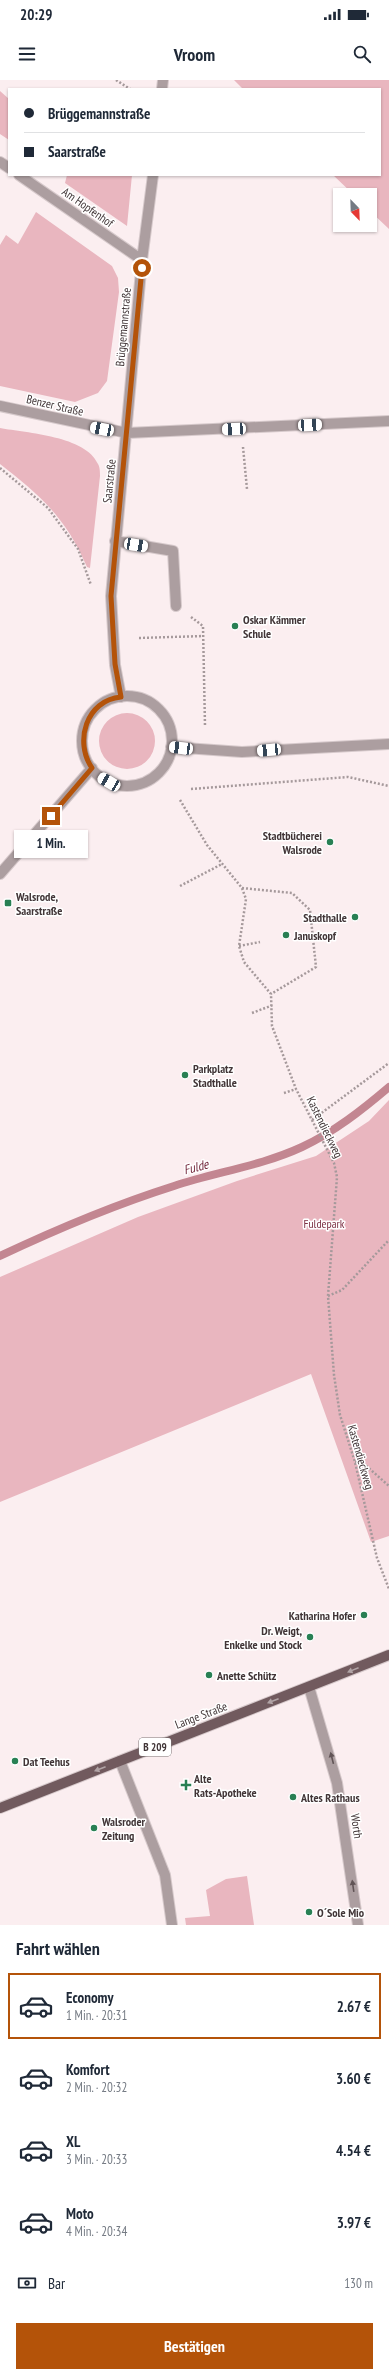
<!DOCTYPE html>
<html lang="de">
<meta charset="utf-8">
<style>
:root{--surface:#fff;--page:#f2f2f3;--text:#1f2937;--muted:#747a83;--line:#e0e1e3;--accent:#b45309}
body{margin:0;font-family:"PT Sans Narrow",sans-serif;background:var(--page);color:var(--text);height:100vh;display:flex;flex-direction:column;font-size:15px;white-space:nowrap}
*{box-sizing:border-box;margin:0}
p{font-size:13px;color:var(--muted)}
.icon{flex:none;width:22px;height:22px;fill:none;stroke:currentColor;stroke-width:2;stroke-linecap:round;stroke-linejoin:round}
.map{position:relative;height:1845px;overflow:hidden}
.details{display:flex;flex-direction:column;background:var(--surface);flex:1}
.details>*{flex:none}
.guide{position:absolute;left:8px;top:8px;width:373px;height:88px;border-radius:0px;box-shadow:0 1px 3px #0004;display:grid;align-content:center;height:88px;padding:0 16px;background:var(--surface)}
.needle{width:26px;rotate:157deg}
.tools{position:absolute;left:333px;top:108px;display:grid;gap:8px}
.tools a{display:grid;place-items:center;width:44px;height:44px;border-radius:0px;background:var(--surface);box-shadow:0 1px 3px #0004;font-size:20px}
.end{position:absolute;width:18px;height:18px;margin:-9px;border:5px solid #b45309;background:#fff;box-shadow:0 0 0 2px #fff}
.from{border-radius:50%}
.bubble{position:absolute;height:28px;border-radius:0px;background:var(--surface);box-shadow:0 1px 3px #0004;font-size:13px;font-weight:800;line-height:28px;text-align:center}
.car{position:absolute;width:12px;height:24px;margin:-12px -6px;border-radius:5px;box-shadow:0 0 3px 1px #0007;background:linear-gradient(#fff 24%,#345 0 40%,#fff 0 76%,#345 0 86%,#fff 0)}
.guide b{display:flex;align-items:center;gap:14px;height:38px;font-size:15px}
.guide b+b{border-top:1px solid var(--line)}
.guide i{width:10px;height:10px;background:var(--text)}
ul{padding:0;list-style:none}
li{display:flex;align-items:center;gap:12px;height:66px;margin:0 8px 6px;padding:0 8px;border:2px solid transparent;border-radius:0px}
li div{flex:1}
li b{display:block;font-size:15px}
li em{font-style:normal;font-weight:800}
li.on{border-color:var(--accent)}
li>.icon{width:36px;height:36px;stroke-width:1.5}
h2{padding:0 16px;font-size:18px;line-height:48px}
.pay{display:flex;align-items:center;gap:10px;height:44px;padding:0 16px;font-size:15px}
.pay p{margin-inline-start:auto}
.action{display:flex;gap:8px;margin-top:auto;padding:8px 16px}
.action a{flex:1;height:46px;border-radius:0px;background:var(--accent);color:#fff;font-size:16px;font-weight:800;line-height:46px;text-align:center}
.status{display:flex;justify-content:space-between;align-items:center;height:28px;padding:0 20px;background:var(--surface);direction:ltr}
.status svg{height:11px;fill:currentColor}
header{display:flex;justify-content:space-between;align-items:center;height:52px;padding:0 16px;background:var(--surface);font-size:18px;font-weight:800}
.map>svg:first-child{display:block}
.green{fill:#e9b6bf}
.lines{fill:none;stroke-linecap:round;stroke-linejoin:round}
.stream{stroke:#c38691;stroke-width:8}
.service-casing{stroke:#d6c9cb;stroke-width:12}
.minor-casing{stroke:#d6c9cb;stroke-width:12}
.primary-casing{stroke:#d6c9cb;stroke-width:12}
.path{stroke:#a5999b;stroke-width:2.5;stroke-dasharray:2 2;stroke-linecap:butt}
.service{stroke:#ac9ea0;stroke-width:10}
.minor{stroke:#ac9ea0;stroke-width:10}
.primary{stroke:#715a5e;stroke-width:10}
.oneway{fill:#b1a4a6}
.oneway2{fill:#615456}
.route{stroke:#b45309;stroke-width:5}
.poi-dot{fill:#288054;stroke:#fff;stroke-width:1.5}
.labels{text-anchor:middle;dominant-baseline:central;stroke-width:3;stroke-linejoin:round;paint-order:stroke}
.shield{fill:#fff;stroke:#7a7273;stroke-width:1}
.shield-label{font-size:11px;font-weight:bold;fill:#413537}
.street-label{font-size:12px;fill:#413537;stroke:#fff}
.poi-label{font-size:12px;font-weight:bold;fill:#413537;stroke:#fff;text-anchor:start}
.park-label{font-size:12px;fill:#7e3245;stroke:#fff}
.water-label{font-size:13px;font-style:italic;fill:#73283c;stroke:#fff}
</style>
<div class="status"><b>20:29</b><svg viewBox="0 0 49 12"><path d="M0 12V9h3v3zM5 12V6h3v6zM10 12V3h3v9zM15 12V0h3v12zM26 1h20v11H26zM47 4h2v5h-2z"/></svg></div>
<header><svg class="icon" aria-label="menu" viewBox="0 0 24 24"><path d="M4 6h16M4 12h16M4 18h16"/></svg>Vroom<svg class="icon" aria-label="search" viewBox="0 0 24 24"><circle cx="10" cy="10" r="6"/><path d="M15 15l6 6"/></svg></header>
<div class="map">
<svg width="389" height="1845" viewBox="0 0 389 1845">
<rect width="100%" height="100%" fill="#fbeef0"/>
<!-- green -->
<path class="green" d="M234,0h155v149l-19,-18v-16h-16l-21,-20h47v-86h-137z
M0,11l9,8v41l-9,-6z
M67,95h65l-5,51 -62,-43z
M36,132l76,54 6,12 1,14 -12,89 -9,12 -23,9 -75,-16v-141l6,-10 12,9z
M0,348c27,5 86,8 98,36 2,3 2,9 2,12l-10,92 -3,-1c-21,-49 -46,-71 -87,-103z
M99 661a28 28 0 1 1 56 0a28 28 0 1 1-56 0Z
M389,1020v436l-18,6 -60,-168 -311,128v-225l138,-60 99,-36 79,-25 53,-35z
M247,1796l7,49h-68l-1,-7 25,-2 -4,-26 20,-11z"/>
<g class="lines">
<!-- stream -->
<path class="stream" d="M0,1176c57,-27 114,-51 174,-70 42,-14 87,-20 128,-39 32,-15 60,-37 87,-60"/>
<defs>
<path id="service" d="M115,461l58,10 3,55
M120,1681l45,114 7,50"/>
<path id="minor" d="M162,9l1,-9
M0,82l9,6
M19,95l123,85
M0,326l127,27 262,-12
M82 661a45 45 0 1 1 90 0a45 45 0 1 1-90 0Z
M121,617l-6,-32 -4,-69 31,-336 11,-85
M171,667l71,5 147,-8
M0,794l92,-106
M309,1607l28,96 21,142"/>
<path id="primary" d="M0,1728l389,-153"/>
</defs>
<!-- service casing -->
<use href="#service" class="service-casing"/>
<!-- minor casing -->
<use href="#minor" class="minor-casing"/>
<!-- primary casing -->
<use href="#primary" class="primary-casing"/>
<!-- path -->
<path class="path" d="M116,0l14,9
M243,367l4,42
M0,388l48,40 30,41 13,36
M191,537l12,9 2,100
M139,558l64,-2
M191,709l157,-12 41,9
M180,720l27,45 35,43 4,11 -7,47 5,16 27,32 1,32 24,63 38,74 3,14 -9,119 6,79 6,40 15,47 22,96 12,31
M180,806l42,-22
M242,808l50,5 18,17 6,57 -45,27
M239,866l21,-4
M252,933l21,-8
M284,1013l12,-4
M312,1040l77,-57
M328,1216l14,-6 47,-50
M355,1382l8,1 26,23"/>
<!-- service -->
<use href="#service" class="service"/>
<!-- minor -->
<use href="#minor" class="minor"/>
<!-- primary -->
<use href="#primary" class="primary"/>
</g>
<!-- one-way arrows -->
<defs><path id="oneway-solid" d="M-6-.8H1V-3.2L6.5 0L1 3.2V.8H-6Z"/></defs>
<g class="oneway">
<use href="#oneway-solid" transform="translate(353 1590) rotate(158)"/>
<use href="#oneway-solid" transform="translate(273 1621) rotate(159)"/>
<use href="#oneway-solid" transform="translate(100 1689) rotate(159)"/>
</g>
<g class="oneway2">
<use href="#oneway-solid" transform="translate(332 1678) rotate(-104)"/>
<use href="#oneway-solid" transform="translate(353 1806) rotate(-98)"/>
</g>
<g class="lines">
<!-- route -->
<path class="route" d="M51,736l41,-48c-18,-26 -6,-68 29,-71l-6,-33 -4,-68 31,-328"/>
</g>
<!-- markers -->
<g class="poi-dot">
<circle cx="235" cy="546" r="4"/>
<circle cx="330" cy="762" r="4"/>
<rect x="4" y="819" width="8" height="8" rx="2"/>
<circle cx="355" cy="837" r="4"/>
<circle cx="286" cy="855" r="4"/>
<circle cx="185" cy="995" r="4"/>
<circle cx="364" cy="1535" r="4"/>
<circle cx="310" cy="1557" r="4"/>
<circle cx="209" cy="1595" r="4"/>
<circle cx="15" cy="1681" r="4"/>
<path d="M184 1699h4v4h4v4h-4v4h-4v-4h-4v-4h4z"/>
<circle cx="293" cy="1717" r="4"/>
<circle cx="94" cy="1748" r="4"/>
<circle cx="309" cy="1832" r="4"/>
</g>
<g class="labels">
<!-- shield labels -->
<rect class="shield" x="139" y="1658" width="32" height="18" rx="3"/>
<g class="shield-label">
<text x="155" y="1667">B 209</text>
</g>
<!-- street labels -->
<g class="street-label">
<text transform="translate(88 127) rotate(35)">Am Hopfenhof</text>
<text transform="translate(123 247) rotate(-85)">Brüggemannstraße</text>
<text transform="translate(55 325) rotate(13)">Benzer Straße</text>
<text transform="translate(109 401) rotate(-84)">Saarstraße</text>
<text transform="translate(325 1047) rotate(64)">Kastendieckweg</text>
<text transform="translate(361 1377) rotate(74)">Kastendieckweg</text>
<text transform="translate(201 1635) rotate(-21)">Lange Straße</text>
<text transform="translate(357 1746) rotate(82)">Worth</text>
</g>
<!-- poi labels -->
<g class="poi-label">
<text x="243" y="539">Oskar Kämmer<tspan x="243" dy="14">Schule</tspan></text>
<text x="322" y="755" text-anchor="end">Stadtbücherei<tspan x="322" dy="14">Walsrode</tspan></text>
<text x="16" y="816">Walsrode,<tspan x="16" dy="14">Saarstraße</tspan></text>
<text x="347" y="837" text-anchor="end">Stadthalle</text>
<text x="294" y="855">Januskopf</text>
<text x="193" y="988">Parkplatz<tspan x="193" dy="14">Stadthalle</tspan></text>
<text x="356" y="1535" text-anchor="end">Katharina Hofer</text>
<text x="302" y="1550" text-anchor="end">Dr. Weigt,<tspan x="302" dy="14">Enkelke und Stock</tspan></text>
<text x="217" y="1595">Anette Schütz</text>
<text x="23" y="1681">Dat Teehus</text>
<text x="194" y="1698">Alte<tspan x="194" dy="14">Rats-Apotheke</tspan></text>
<text x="301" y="1717">Altes Rathaus</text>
<text x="102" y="1741">Walsroder<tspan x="102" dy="14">Zeitung</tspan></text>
<text x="317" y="1832">O´Sole Mio</text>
</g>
<!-- park labels -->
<g class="park-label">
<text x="324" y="1143">Fuldepark</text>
</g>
<!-- water labels -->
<g class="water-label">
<text transform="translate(196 1087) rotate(-15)">Fulde</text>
</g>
</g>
</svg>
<div class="tools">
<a><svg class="needle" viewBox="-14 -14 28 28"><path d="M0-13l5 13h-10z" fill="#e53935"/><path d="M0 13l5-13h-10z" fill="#747a83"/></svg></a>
</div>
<i class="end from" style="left:142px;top:188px"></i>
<i class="end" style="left:51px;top:736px"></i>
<div class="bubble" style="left:14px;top:750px;width:74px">1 Min.</div>
<i class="car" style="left:310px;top:345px;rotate:87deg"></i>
<i class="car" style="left:102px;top:349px;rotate:281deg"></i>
<i class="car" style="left:234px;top:349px;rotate:267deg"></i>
<i class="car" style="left:136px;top:465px;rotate:100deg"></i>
<i class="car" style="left:181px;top:668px;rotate:277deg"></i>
<i class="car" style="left:269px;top:670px;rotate:265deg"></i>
<i class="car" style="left:109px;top:702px;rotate:300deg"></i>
<div class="guide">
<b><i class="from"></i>Brüggemannstraße</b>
<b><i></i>Saarstraße</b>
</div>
</div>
<section class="details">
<h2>Fahrt wählen</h2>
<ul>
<li class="on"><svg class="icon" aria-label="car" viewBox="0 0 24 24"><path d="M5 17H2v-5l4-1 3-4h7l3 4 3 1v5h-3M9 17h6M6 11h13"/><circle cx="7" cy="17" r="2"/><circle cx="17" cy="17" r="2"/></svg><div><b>Economy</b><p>1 Min. · 20:31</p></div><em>2.67 €</em></li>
<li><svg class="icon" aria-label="car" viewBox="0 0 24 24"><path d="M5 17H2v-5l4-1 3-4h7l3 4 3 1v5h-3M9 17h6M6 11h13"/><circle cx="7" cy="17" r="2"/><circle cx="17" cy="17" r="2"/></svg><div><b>Komfort</b><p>2 Min. · 20:32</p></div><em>3.60 €</em></li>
<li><svg class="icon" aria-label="car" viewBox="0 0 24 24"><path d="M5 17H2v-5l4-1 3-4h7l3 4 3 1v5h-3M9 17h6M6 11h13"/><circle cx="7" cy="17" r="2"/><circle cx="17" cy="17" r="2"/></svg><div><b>XL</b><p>3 Min. · 20:33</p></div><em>4.54 €</em></li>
<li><svg class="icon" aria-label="car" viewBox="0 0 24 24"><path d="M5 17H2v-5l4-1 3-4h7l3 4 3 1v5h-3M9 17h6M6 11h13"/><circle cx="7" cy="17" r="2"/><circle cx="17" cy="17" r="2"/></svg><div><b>Moto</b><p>4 Min. · 20:34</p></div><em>3.97 €</em></li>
</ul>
<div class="pay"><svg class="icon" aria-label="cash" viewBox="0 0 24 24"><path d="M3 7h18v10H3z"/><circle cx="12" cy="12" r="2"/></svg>Bar<p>130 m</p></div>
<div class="action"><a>Bestätigen</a></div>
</section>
